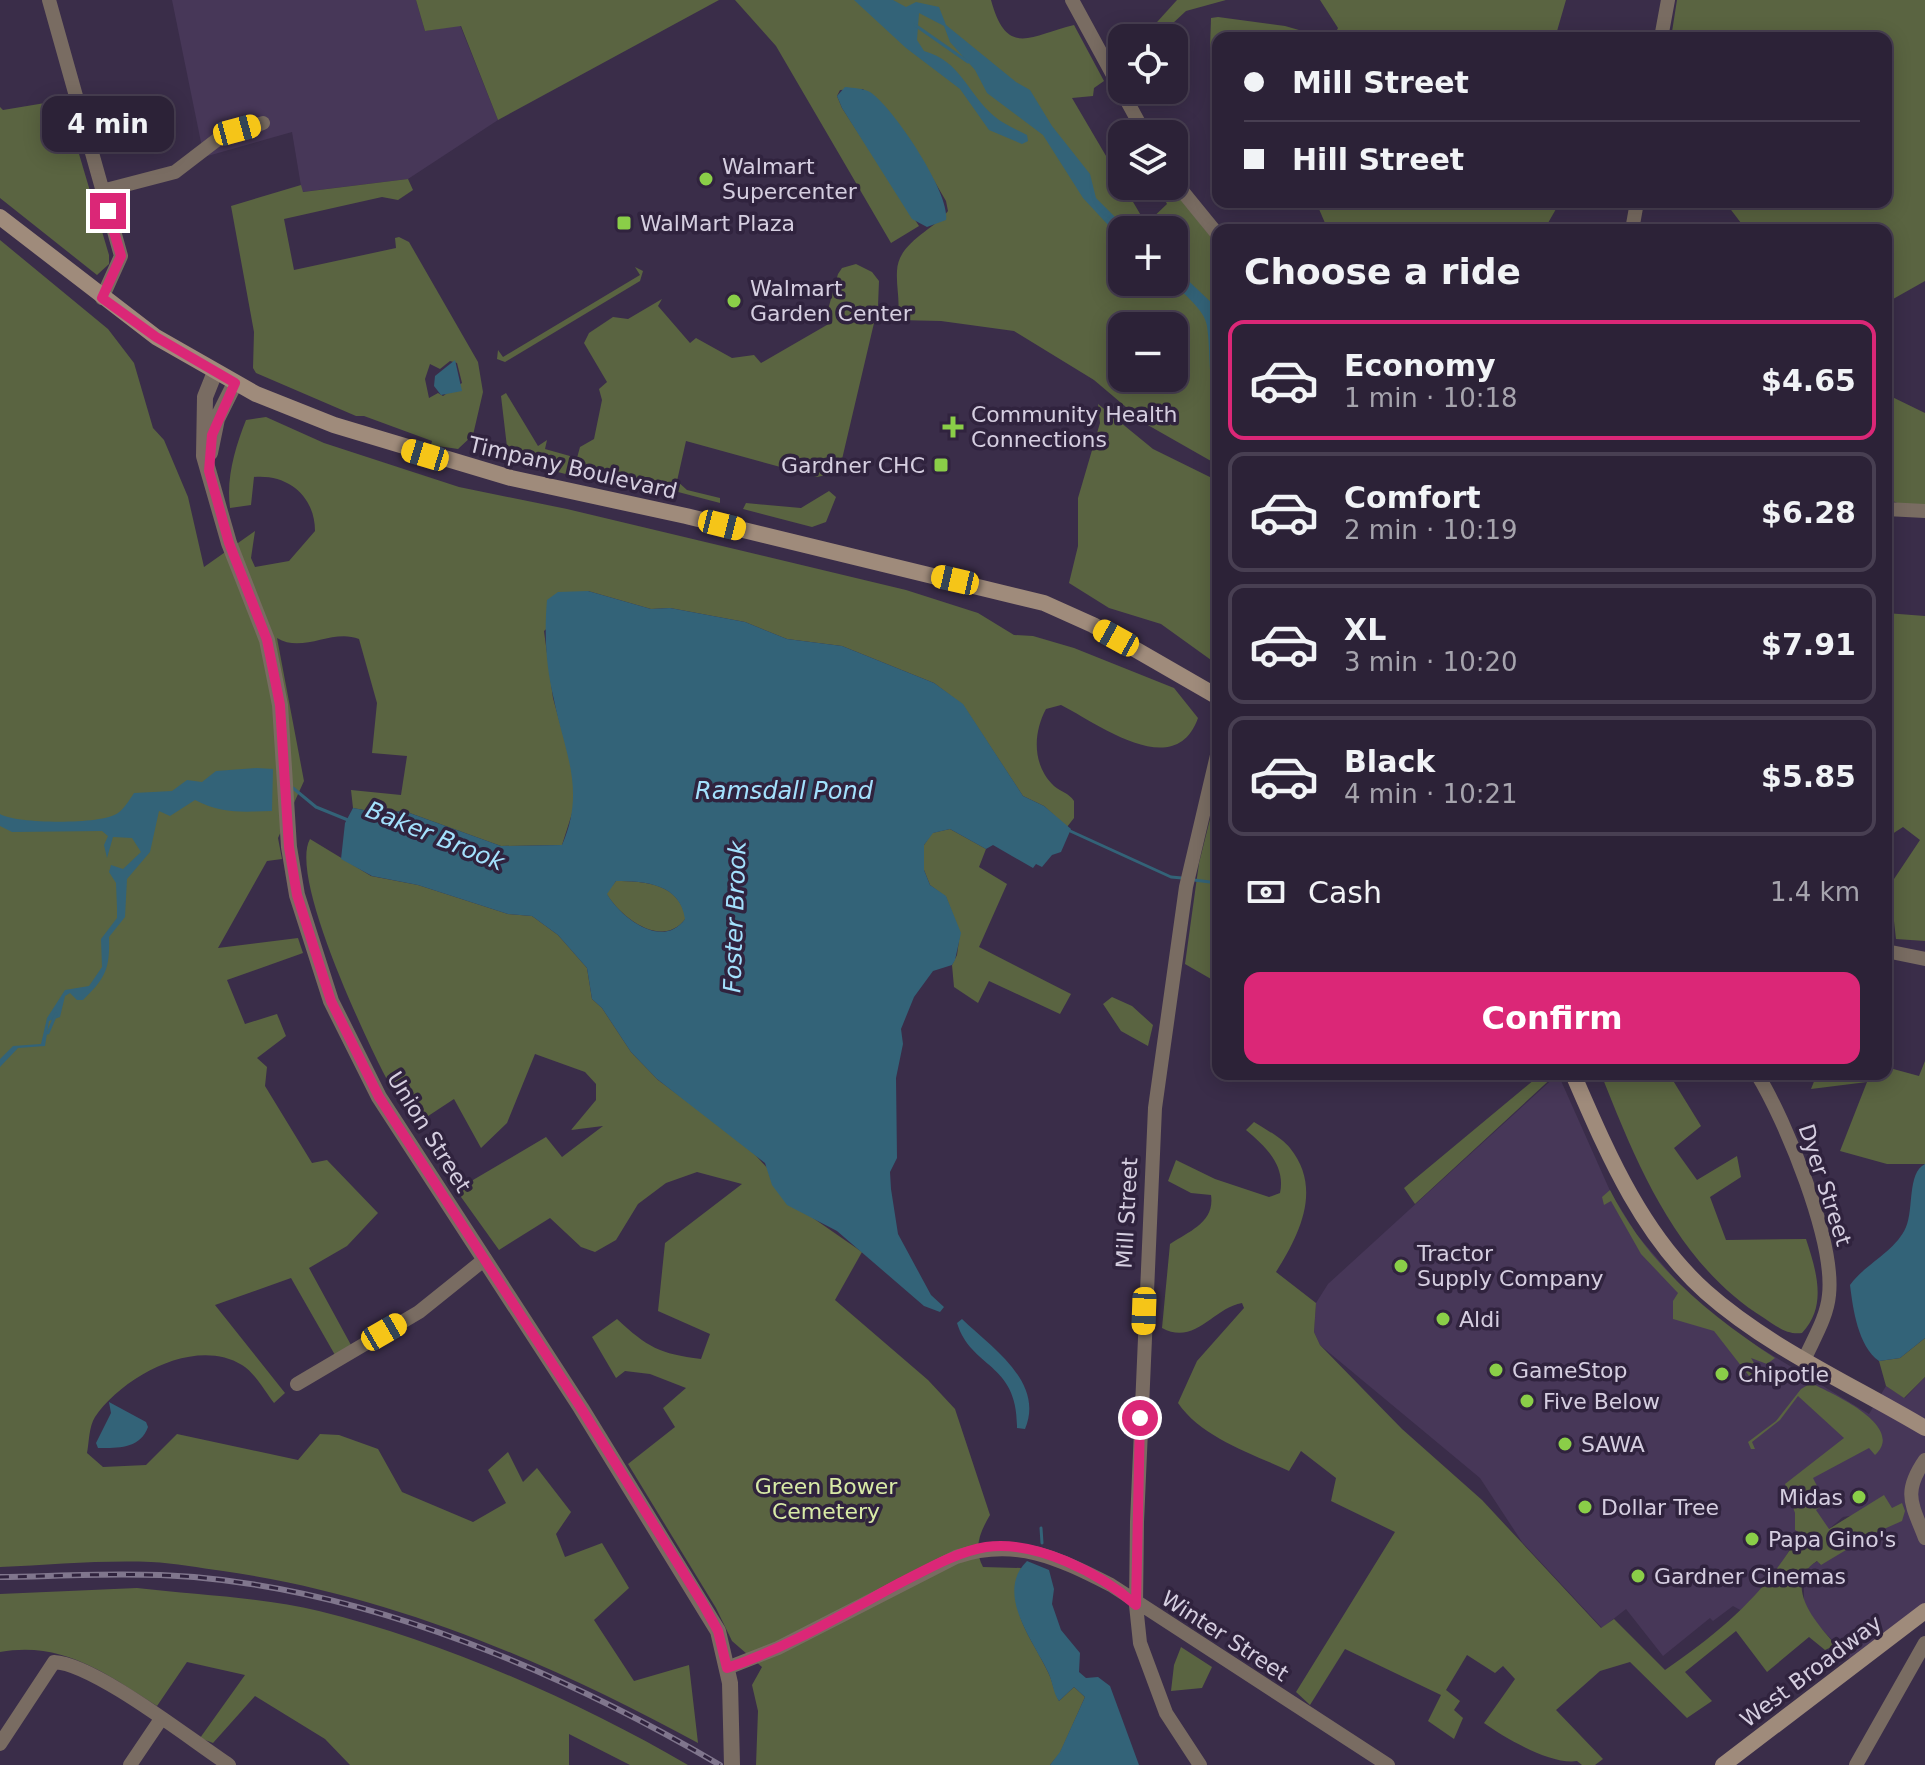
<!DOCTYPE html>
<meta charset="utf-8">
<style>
:root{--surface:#2c2237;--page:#382f42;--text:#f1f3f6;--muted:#a6a4ad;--line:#483f52;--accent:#db2777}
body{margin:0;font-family:"DejaVu Sans",sans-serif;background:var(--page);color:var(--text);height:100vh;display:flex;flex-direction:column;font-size:30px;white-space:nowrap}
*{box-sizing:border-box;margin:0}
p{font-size:26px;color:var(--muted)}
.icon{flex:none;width:44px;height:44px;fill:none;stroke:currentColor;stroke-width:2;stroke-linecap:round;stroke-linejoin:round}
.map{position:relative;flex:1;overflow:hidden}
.panel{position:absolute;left:1212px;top:224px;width:680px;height:856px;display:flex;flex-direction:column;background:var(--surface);border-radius:16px;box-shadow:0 4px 20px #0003,0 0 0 2px var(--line)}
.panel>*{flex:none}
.hud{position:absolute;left:1212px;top:32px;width:680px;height:176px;border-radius:16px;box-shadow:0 4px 20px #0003,0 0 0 2px var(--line);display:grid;align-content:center;height:176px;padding:0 32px;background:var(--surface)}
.controls{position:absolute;left:1108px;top:24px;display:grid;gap:16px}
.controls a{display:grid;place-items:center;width:80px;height:80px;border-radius:16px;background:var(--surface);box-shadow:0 4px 20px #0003,0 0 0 2px var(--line);font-size:40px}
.end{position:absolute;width:36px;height:36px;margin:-18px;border:10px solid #db2777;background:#fff;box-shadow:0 0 0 4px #fff}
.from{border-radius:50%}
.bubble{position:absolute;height:56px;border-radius:16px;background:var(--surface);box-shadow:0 4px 20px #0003,0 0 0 2px var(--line);font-size:26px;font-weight:800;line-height:56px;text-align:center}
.car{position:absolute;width:24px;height:48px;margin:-24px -12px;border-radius:10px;box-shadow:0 0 6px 2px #0007;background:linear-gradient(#f5c518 24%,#345 0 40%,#f5c518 0 76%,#345 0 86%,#f5c518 0)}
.hud b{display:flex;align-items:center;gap:28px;height:76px;font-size:30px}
.hud b+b{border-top:2px solid var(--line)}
.hud i{width:20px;height:20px;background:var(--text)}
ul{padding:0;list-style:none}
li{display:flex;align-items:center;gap:24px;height:120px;margin:0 16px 12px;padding:0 16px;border:4px solid var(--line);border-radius:16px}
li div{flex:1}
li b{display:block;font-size:30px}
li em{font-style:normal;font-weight:800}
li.selected{border-color:var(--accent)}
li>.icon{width:72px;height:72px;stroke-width:1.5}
h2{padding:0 32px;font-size:36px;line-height:96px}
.pay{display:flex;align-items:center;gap:20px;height:88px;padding:0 32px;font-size:30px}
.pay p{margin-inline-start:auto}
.button{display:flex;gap:16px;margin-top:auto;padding:16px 32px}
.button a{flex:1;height:92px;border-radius:16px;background:var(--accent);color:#fff;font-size:32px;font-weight:800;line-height:92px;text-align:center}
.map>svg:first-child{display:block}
.built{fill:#473758}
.green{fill:#5a6441;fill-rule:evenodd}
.water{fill:#336378;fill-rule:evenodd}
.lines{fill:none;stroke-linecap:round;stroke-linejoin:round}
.stream{stroke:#336378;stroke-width:3}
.minor{stroke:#796c62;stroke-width:14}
.tertiary{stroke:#796c62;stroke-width:16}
.secondary{stroke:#9f8b7b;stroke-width:16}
.rail-casing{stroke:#80768d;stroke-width:6}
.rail{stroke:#30233e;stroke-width:3;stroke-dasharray:9;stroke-linecap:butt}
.route{stroke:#db2777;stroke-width:10}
.poi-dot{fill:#8ace48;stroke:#30233e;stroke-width:3}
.labels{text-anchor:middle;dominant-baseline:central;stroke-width:7;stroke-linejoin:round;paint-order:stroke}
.poi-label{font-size:22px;fill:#d5cee0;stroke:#30233e;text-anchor:start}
.street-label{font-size:22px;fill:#d5cee0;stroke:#30233e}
.park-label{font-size:22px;fill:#d8eba6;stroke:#30233e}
.water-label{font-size:24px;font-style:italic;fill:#a3e1fd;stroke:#30233e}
</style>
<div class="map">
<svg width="1925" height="1765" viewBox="0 0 1925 1765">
<rect width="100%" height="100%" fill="#3a2d49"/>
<!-- built -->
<path class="built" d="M172,0h244l9,31 35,-6 38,95 -90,59 -106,13 -10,-60 -88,25z
M1558,1074l53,119 26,42 57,66 35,28 140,85 17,-28 19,12 20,-21v234l-70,53 -43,-45 -8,-18v-25l4,-9 10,-6 2,4 43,-28 29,-28 -49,8 -14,12 -29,3 -27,46 -31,33 -9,-5 -20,15 -3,-3 -47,38 -37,-47 -24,19 -80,-86 -42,-64 -160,-133 -6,-13 2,-29 12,-19z"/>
<!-- green -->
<path class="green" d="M416,0h303l-221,120 -37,-94 -36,5z
M735,0h256c16,59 40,35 83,25l30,56 -10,7 -1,8 -21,2 74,126 21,-20 -9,-18h13l47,60v219l-72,-41 -52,-44 -80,-49 -73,-10 -44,-1c4,-18 -1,-31 0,-49 1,-29 37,-41 51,-60l-2,-10 -34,-58 -49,-54 -23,1 -3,6 5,12 77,118 -28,17 -115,-197zM1122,230h52v52h-52zM1122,326h52v52h-52z
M1177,0h49l-40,11 -29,27h-6l-3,-6z
M1320,0h246l-11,38h-222l5,-10z
M1677,0h248v281l-39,22v-73h-150l5,-7 -16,-21h161v-164h-215z
M1218,17l67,9 42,12h-109v21l-8,-11 1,-30z
M63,100l46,155v9l-12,11 -97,-77v-91l3,3z
M408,179l5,11 -15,10 -16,-3 -98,22 10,51 102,-22 -1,-10 4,-1 10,5 69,120 5,30 -10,43 -15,14 -27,-4 1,-4 -68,-25h-8l-100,-43 -3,-5 1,-36 -23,-126 70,-21 2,7zM450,361l7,2 5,20 -19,13 -5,-3 -9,5 -4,-19 5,-15 10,5z
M1316,202h244l-16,28h-216z
M0,240l108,89 26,34 19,65 11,12 24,57 16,70 51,-36 -4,27 4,9 34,-6 26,-30c0,-34 -26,-57 -61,-54l-3,28 -21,3c-4,-30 5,-60 16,-88l20,-3 58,26 135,44 108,22 339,81 72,23 36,22 19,1 41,12 100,40 24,30c-23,65 -101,5 -137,-13l-15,4c-13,24 -14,56 8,77 7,6 15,7 20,15v17l-7,9 -23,-21 -21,-10 -60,-91 -29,-22 -92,-37 -55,-7 -42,-17 -75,-14 -19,1 -63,-18 -44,40 9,67 21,76 1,30 -13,41 -61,1 -97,-35 -24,2 -27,-5 -2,-18 50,5 6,-39 -35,-3 5,-50 -18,-64c-27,-11 -56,15 -82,-1l27,143 -26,57 4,21 -15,2 -49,87 80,-10 5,15 -76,27 18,44 32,-10 9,22 -29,22 10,9 -2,19 47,77 15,-3 51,53 -31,33 -38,22 42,77 -16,10 -44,-77 -76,27 70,88 -11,10c-9,-12 -20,-31 -32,-38 -47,-29 -120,12 -147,52 -6,9 -6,25 -8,36l16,14 43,-2 31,-31 121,26 22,-26 19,1 39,14 24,43 71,30 33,-19 -18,-33 20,-18 15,30 14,-14 34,44 -15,22 9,23 37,-14 27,45 -35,32 40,61 55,-16 9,78c-150,-81 -306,-148 -475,-172 -24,-3 -48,-8 -72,-9 -50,-2 -101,3 -151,5z
M856,264l16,8 7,9 -1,25 -39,166 -22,5 -131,-36 -9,40 10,9 33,8v5l-137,-36 -2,11 -62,-16 1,-3 -13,-12 -6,-51 5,-3 32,53 9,-6 -2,9 32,9 3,-11 14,-8 8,-39 -3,-11 8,-7 -23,-39 5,-10 24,-16 15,2 34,-20 -4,7 32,37 6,-5 36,20 22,-3 7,8 71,-41 -5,-9 11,-39 4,-6z
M635,267l8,4 -3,10 -135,81 -8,-3 1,-9 5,7 137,-82z
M1886,394l39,19v91l-21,2 -18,-8z
M1098,404l55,45 65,32v184l-57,-41 -52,-16 -40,-25 9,-37v-48l22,-75z
M829,491l7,6 -10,25 -14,5 -69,-18 3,-6 55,5z
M1886,613l39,3v325l-29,-2 -6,-54 30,-45 -17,-13 -17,11z
M1218,787v196l-33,-19 14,-101z
M950,829l36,20 -7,18 28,17 -28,63 92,47 -11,20 -71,-33 -11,22 -24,-16 -2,-22 5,-10 3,-22 -14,-36 -16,-12 -6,-15v-25l8,-12z
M310,839l61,37 47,9 90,29 24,2 26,19 29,33 5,31 10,9 29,44 27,28 89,66 66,72 49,34 -27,48 93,80 27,29 35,106c-10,17 -17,33 -7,52l38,1c-14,46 9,66 27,104 5,10 6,20 11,29l15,-14 11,10 -25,56 -10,12h-294l2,-54 -6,-26 10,-18 -30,-26 -16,-33 -88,-144 47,-37 -12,-19 23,-20 -36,-14 -25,-3 -9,7 -24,-41 25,-18c30,28 43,35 84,40l9,-25 -52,-23 7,-68 77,-59 -45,-12 -31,11 -28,21 -22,36 -21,12 -14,-5 -31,-29 -51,32 -43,-60 90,-53 16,20 41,-31 -32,4 25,-30v-16l-11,-12 -50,-18 -28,69 -26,25 -27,-49 -38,25c-11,-17 -24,-34 -33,-52 -20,-40 -94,-196 -73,-233z
M616,881c30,0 63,3 70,37 -23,32 -65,0 -80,-25z
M1112,997l20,9 21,19 -5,21 -27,-15 -18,-27z
M1925,1061v103h-38l-47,-13 27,-69 -56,7 6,-15h69v-7l33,9z
M1541,1074h15l-141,130 -11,-16z
M1601,1074h68l32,52 -27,22 23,32 40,-24 4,21 -31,20 16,43 80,-1c10,31 22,67 -4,94 -15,2 -26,-7 -38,-15 -87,-54 -127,-153 -163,-244z
M1254,1122c11,7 28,16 36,26 33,41 9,87 -14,124l40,31 -2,29 6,13 82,84 80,71 119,128 13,-9 51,51c57,-39 101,-77 135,-137l-5,-3v-17l-10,-29 59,-46 -46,-42 -18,24 -28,22 3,7h-4l-3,-7 28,-21 25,-32 10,-6c15,8 97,42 64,72l-6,-7 -56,30 4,8 -5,3 9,17 -5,4 13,19 55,-34 8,13 10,-5 3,8 -3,10 -52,23 1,3 -30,18 -4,-4c-36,23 0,63 19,84l-11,5 -16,-13 -42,35 -31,-41 -51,41 27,29 -25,17 -57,-56 -30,9 -44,39 47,49 -8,6h-13l-5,-4c-26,4 -72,-23 -93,-38l31,-44 -12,-13 -8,7 -28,-18 -21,35 14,11 -6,9 9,8 -9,21 -26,-18 13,-26 -96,-46 -35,56 -14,-13 99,-160 -64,-31 5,-23 -35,-27 -12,20c-38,-18 -87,-33 -111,-68l19,-42 47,-53 -2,-5c-29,5 -47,43 -80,25l8,-84c20,-13 45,-22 41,-49l-20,-2 -23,-12 8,-21 39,19 54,18 11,-4c6,-28 -15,-47 -34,-63z
M1610,1190c37,74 98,124 165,168l-8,6 -16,-6 12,20 -6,-8 -8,6 -35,-45 -41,-12v-18l5,-8 -37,-39 -30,-53 -7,4 -2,-8z
M1925,1338v39l-21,21 -18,-12 -7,-25 21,-3z
M137,1588c58,7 125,9 182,23 123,30 259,90 369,154h-58l-61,-31v31h-219l-25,-26 -70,-43 -42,47 -13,-5 45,-63 -58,-13 -30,44c-51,-32 -93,-65 -157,-54v-58z
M1181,1647l31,20 -10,21 -31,3 3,-26z"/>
<!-- water -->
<path class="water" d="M854,0h39l13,7 10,-5 23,5 7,18 70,57 14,8 22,36 38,48 6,24 32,32h-6v10l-39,-42 -40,-63 -56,-42 -12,-23 -25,-28 -6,-16 -25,-13 -2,27 7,11c37,10 43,42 70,65 9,8 22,13 33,19l1,6 -6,3 -33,-14 -29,-41 -54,-41z
M845,87c8,1 18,1 25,5 23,15 81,102 76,128l-19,7 -15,-8 -70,-111 -5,-12z
M1174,267l44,42v98c-11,-25 -7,-55 -11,-81 -2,-16 -25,-34 -36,-44h3z
M455,360l7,31 -21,4 -7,-9 1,-10z
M588,591l63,18 19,-1 75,14 42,17 55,7 92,37 29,21 60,92 21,10 27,23 -10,23 -9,3 -10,12 -6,-3 -3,4 -40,-23 -7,4 -36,-20 -17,4 -9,12v25l6,15 16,11 15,37 -6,27 -3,5 -19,6 -19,26 -13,32 2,15 -7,34 1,80 -7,14 1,17 7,45 33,61 13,12 -4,5 -16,-6 -87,-75 -50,-26 -15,-20 -7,-22 -108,-84 -26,-27 -29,-44 -10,-9 -5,-31 -29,-33 -26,-19 -24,-2 -90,-29 -46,-9 -31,-17 4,-36 8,-15 27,5 24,-2 97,35 61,-1c24,-55 3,-91 -8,-145 -8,-34 -10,-65 -7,-100l11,-8zM616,881c30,0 64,3 69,38 -22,31 -64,-1 -78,-25z
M257,768l16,1 -1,42c-29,1 -50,3 -77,-11l-25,16 -11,-5 -9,41 -23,27 -2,38 -16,20c1,31 -3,41 -26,63h-6l-7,-7 -5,3 -5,21 -11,4 -4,25 -27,2 -18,19v-8l13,-13 28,-2 6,-26 18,-28 24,-4 13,-19 -1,-28 16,-21v-10l-1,-25 -7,-11 2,-7 12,4 18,-17 -9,-14 -19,-1 -6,21 -3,-13 4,-9 -6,-5 -90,1 -12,-6v-12c16,10 102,11 118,-1 6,-4 12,-14 16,-20l38,-2 15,-11 15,2 14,-11z
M1925,1164v174l-25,20 -21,3c-21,-15 -26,-52 -29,-76 15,-21 46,-34 56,-58 8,-18 1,-54 19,-63z
M962,1319c29,28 83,63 63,110l-8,-1c1,-66 -46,-59 -60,-105z
M109,1402l37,20 2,5c-8,22 -30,21 -50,21l-2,-5 15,-30z
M1027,1561l22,9 5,19 -2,15 9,26 19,23 -1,19 7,6 12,-1 12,9 29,79h-89l10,-13 25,-55 -11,-10 -15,14c-6,-8 -6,-19 -11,-29 -14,-30 -54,-79 -21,-111z"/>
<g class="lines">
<!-- stream -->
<path class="stream" d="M915,25l53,37
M293,788l23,19 32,13
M1068,830l103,47 11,1
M1194,880l24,3
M48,1033l8,-19
M1041,1528l1,15"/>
<!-- minor -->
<path class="minor" d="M49,0l72,256 -19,42
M1072,0l73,134
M1661,38l7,-38
M1174,181l44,54
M102,191l73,-19 43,-33 45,-16
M1632,230l5,-28
M1886,509l39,2
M1886,951l39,8
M1757,1074c29,47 78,167 72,221 -2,22 -15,43 -24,63
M297,1384l122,-72 66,-53
M1925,1460c-23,33 -13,44 0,78
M727,1668l51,-20 178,-91c59,-20 102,1 155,28l277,180
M0,1744l54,-82c41,2 137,78 175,103
M130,1765l31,-46
M1200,1765l-34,-52 -26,-70 -4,-38 1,-83 18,-414 31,-221 32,-136
M1856,1765l69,-122"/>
<!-- tertiary -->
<path class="tertiary" d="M215,372l-10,25 -1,59 25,87 38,97 13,65 9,142 8,48 34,106 48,96 202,311 137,223 12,52 2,82
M210,453l7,-34 18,-36"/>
<!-- secondary -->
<path class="secondary" d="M0,217l156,120 100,57 78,31 177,53 175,38 358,87 49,22 125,72
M1573,1074c34,78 68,160 133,218 63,56 147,93 219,136
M1723,1765l202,-154"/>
<defs>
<path id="rail" d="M0,1577c64,-1 130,-5 194,0 183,16 369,96 526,188"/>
</defs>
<!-- rail casing -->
<use href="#rail" class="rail-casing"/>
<!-- rail -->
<use href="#rail" class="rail"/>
</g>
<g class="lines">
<!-- route -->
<path class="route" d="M108,211l13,45 -19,42 54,39 79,46 -23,52 -3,36 20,72 38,97 13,65 9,142 8,48 34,106 48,96 202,311 122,196 15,27 9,37c60,-20 114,-53 169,-83 28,-14 59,-33 90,-38 50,-7 114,26 150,58l4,-187"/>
</g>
<!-- markers -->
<g class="poi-dot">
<circle cx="706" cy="179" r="8"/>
<rect x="616" y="215" width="16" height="16" rx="4"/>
<circle cx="734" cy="301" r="8"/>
<path d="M949 415h8v8h8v8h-8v8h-8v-8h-8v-8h8z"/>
<rect x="933" y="457" width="16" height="16" rx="4"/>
<circle cx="1401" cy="1266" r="8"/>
<circle cx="1443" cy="1319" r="8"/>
<circle cx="1496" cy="1370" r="8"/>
<circle cx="1722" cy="1374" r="8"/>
<circle cx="1527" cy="1401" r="8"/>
<circle cx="1565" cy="1444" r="8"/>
<circle cx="1859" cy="1497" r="8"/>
<circle cx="1585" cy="1507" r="8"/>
<circle cx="1752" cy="1539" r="8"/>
<circle cx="1638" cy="1576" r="8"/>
</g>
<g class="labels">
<!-- poi labels -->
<g class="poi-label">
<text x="722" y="166">Walmart<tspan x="722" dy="25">Supercenter</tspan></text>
<text x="640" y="223">WalMart Plaza</text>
<text x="750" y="288">Walmart<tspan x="750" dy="25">Garden Center</tspan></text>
<text x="971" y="414">Community Health<tspan x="971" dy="25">Connections</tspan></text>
<text x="925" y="465" text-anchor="end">Gardner CHC</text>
<text x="1417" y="1253">Tractor<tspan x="1417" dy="25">Supply Company</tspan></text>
<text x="1459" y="1319">Aldi</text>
<text x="1512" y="1370">GameStop</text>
<text x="1738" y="1374">Chipotle</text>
<text x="1543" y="1401">Five Below</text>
<text x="1581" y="1444">SAWA</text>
<text x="1843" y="1497" text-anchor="end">Midas</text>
<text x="1601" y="1507">Dollar Tree</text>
<text x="1768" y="1539">Papa Gino's</text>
<text x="1654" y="1576">Gardner Cinemas</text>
</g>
<!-- street labels -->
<g class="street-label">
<text transform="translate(573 468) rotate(13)">Timpany Boulevard</text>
<text transform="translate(429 1132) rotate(58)">Union Street</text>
<text transform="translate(1825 1185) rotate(72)">Dyer Street</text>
<text transform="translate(1127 1213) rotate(-87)">Mill Street</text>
<text transform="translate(1225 1636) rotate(33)">Winter Street</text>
<text transform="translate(1811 1671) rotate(-37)">West Broadway</text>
</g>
<!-- park labels -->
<g class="park-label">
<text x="826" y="1486">Green Bower<tspan x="826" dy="25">Cemetery</tspan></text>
</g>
<!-- water labels -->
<g class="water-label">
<text x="784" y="791">Ramsdall Pond</text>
<text transform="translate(435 836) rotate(22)">Baker Brook</text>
<text transform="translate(735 917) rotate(-88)">Foster Brook</text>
</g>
</g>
</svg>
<div class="controls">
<a><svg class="icon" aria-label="locate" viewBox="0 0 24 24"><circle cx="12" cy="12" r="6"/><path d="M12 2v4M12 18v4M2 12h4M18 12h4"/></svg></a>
<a><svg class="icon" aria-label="layers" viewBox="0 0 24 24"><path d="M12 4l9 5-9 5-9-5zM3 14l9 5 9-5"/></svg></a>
<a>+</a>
<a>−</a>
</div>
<i class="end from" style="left:1140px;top:1418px"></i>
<i class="end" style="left:108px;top:211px"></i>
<div class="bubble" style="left:42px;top:96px;width:132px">4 min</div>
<i class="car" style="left:237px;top:130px;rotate:75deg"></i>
<i class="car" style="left:425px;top:455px;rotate:287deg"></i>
<i class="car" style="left:722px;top:525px;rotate:104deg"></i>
<i class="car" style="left:955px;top:580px;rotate:283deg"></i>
<i class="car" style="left:1116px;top:638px;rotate:299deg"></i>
<i class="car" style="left:1144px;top:1311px;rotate:182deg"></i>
<i class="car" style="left:384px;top:1332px;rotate:60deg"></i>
<div class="hud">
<b><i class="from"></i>Mill Street</b>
<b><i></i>Hill Street</b>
</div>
<section class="panel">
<h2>Choose a ride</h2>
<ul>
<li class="selected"><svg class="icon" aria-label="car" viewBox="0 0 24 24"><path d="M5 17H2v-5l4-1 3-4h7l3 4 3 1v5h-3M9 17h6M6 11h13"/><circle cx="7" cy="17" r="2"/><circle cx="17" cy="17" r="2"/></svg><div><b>Economy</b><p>1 min · 10:18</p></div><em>$4.65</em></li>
<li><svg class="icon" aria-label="car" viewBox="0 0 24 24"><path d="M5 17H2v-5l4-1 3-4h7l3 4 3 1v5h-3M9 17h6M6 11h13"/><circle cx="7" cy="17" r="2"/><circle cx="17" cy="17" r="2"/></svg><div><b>Comfort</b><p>2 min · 10:19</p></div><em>$6.28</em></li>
<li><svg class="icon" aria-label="car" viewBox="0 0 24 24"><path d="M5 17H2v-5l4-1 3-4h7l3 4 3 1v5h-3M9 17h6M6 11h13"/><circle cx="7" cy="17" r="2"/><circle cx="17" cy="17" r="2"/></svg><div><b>XL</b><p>3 min · 10:20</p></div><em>$7.91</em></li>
<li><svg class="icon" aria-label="car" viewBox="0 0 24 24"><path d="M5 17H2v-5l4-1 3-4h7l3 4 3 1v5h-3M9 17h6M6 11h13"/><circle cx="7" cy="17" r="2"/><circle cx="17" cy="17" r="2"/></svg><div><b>Black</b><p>4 min · 10:21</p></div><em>$5.85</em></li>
</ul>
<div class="pay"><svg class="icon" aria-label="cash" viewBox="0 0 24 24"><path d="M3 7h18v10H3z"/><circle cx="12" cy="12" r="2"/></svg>Cash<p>1.4 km</p></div>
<div class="button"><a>Confirm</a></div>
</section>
</div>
